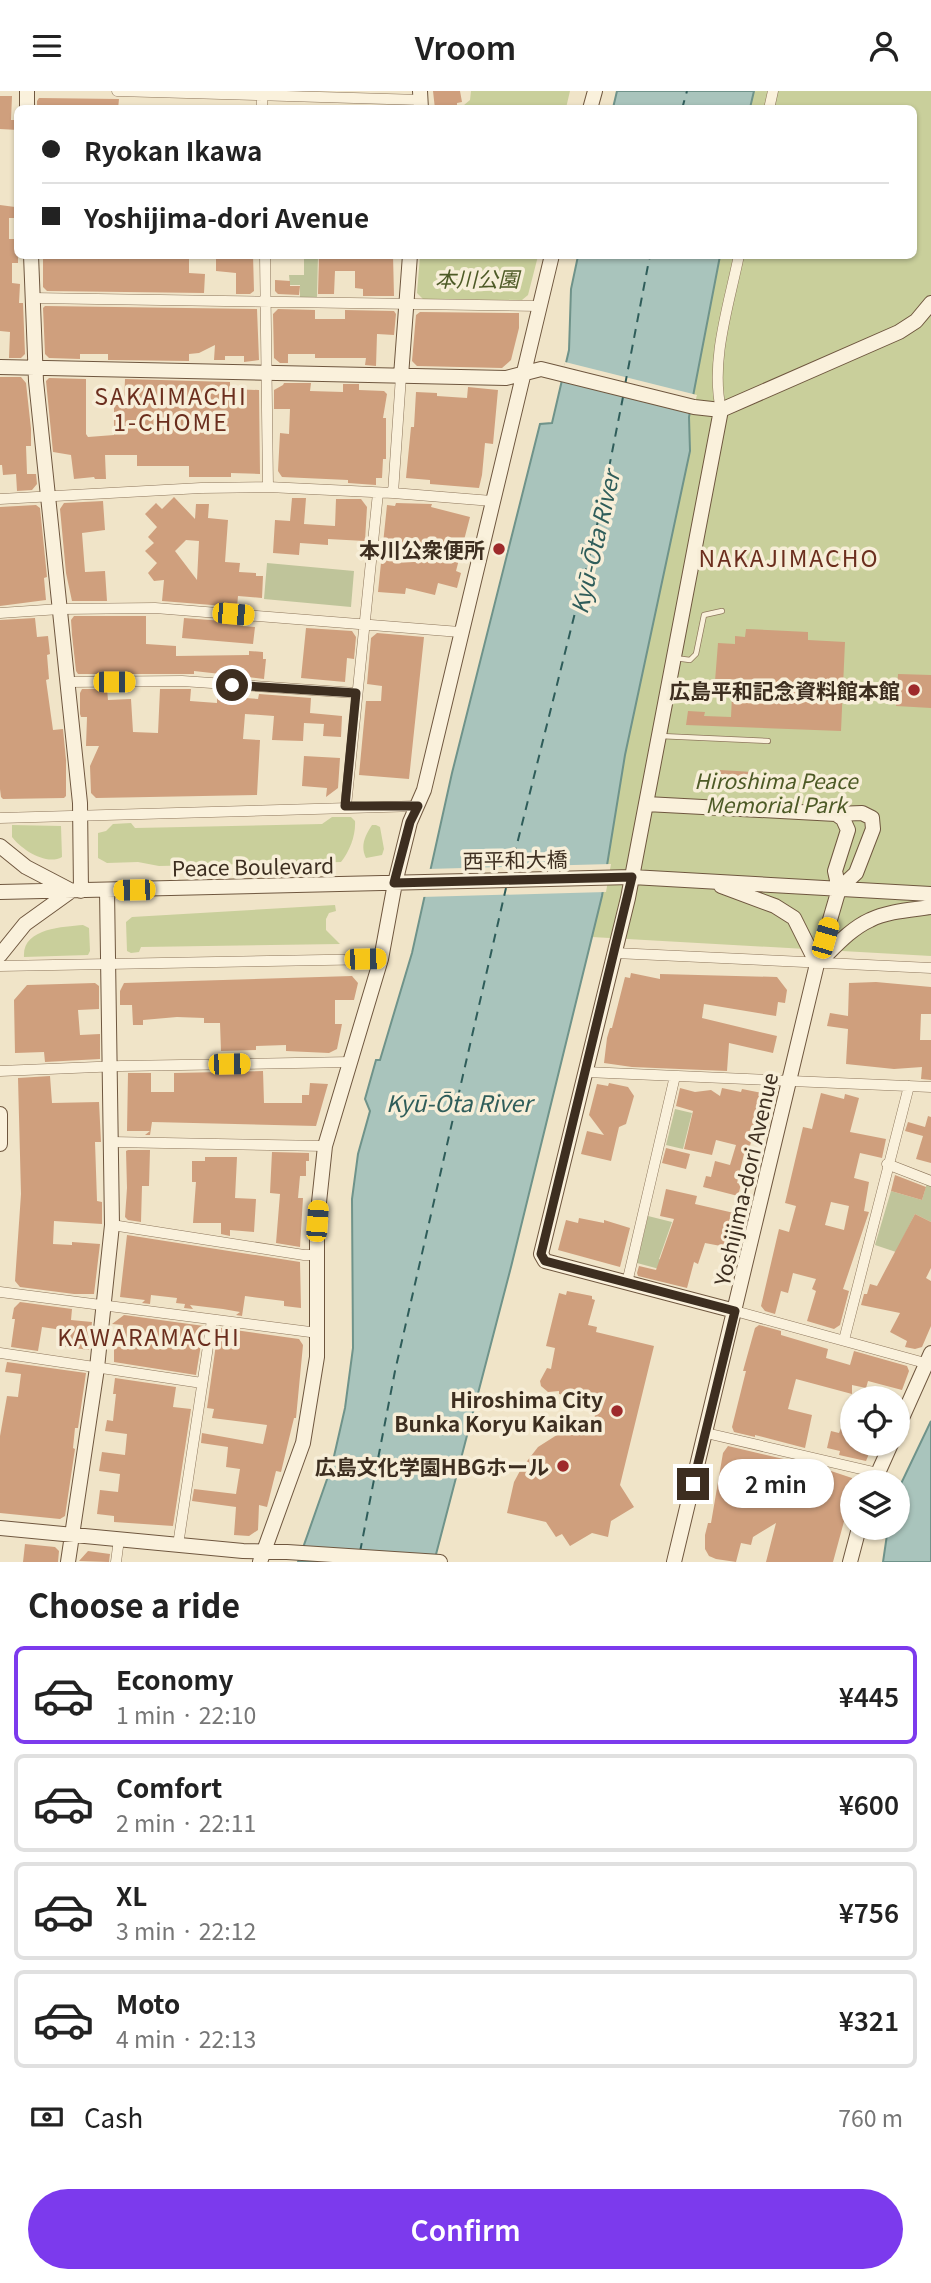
<!DOCTYPE html>
<meta charset="utf-8">
<style>
:root{--surface:#fff;--page:#f6f6f6;--text:#222;--muted:#767676;--line:#e0e0e0;--accent:#7c3aed}
body{margin:0;font-family:Georgia,"Noto Sans JP",serif;background:var(--page);color:var(--text);height:100vh;display:flex;flex-direction:column;font-size:26px;white-space:nowrap}
*{box-sizing:border-box;margin:0}
p{font-size:23px;color:var(--muted)}
.icon{flex:none;width:38px;height:38px;fill:none;stroke:currentColor;stroke-width:2;stroke-linecap:round;stroke-linejoin:round}
.map{position:relative;height:1471px;overflow:hidden}
.details{display:flex;flex-direction:column;background:var(--surface);flex:1}
.details>*{flex:none}
.banner{position:absolute;left:14px;top:14px;width:903px;height:154px;border-radius:10px;box-shadow:0 2px 5px #0004;display:grid;align-content:center;height:154px;padding:0 28px;background:var(--surface)}
.fabs{position:absolute;left:840px;top:1295px;display:grid;gap:14px}
.fabs a{display:grid;place-items:center;width:70px;height:70px;border-radius:50%;background:var(--surface);box-shadow:0 2px 5px #0004;font-size:35px}
.end{position:absolute;width:32px;height:32px;margin:-16px;border:9px solid #3d2e20;background:#fff;box-shadow:0 0 0 4px #fff}
.from{border-radius:50%}
.bubble{position:absolute;height:49px;border-radius:24px;background:var(--surface);box-shadow:0 2px 5px #0004;font-size:23px;font-weight:600;line-height:49px;text-align:center}
.car{position:absolute;width:21px;height:42px;margin:-21px -10px;border-radius:9px;box-shadow:0 0 5px 2px #0007;background:linear-gradient(#f5c518 24%,#345 0 40%,#f5c518 0 76%,#345 0 86%,#f5c518 0)}
.banner b{display:flex;align-items:center;gap:24px;height:66px;font-size:26px}
.banner b+b{border-top:2px solid var(--line)}
.banner i{width:18px;height:18px;background:var(--text)}
ul{padding:0;list-style:none}
li{display:flex;align-items:center;gap:21px;height:98px;margin:0 14px 10px;padding:0 14px;border:4px solid var(--line);border-radius:10px}
li div{flex:1}
li b{display:block;font-size:26px}
li em{font-style:normal;font-weight:600}
li.active{border-color:var(--accent)}
li>.icon{width:63px;height:63px;stroke-width:1.5}
h2{padding:0 28px;font-size:32px;line-height:84px}
.pay{display:flex;align-items:center;gap:18px;height:77px;padding:0 28px;font-size:26px}
.pay p{margin-inline-start:auto}
.cta{display:flex;gap:14px;margin-top:auto;padding:14px 28px}
.cta a{flex:1;height:80px;border-radius:42px;background:var(--accent);color:#fff;font-size:28px;font-weight:600;line-height:80px;text-align:center}
header{display:flex;justify-content:space-between;align-items:center;height:91px;padding:0 28px;background:var(--surface);font-size:32px;font-weight:600}
.map>svg:first-child{display:block}
.green{fill:#c9cf9b}
.cemetery{fill:#bfc49a}
.water{fill:#a9c4bc;stroke:#6f938a;stroke-width:2}
.pier{fill:#f0e4c8}
.lines{fill:none;stroke-linecap:round;stroke-linejoin:round}
.ferry{stroke:#2f5d5a;stroke-width:2;stroke-dasharray:9 7;stroke-linecap:butt}
.building{fill:#cf9f7d;fill-rule:evenodd}
.lane-casing{stroke:#8d765c;stroke-width:6}
.street-casing{stroke:#8d765c;stroke-width:11}
.secondary-casing{stroke:#6f573f;stroke-width:16}
.lane{stroke:#faf1dc;stroke-width:4.5}
.street{stroke:#faf1dc;stroke-width:10}
.secondary{stroke:#faf1dc;stroke-width:14}
.route{stroke:#3d2e20;stroke-width:9}
.poi-dot{fill:#9e2a2b;stroke:#f7eed8;stroke-width:2.5}
.labels{text-anchor:middle;dominant-baseline:central;stroke-width:7;stroke-linejoin:round;paint-order:stroke}
.park-label{font-size:21px;font-style:italic;fill:#4d5a26;stroke:#f7eed8}
.poi-label{font-size:21px;font-weight:bold;fill:#3d2e20;stroke:#f7eed8;text-anchor:end}
.street-label{font-size:21px;fill:#3d2e20;stroke:#f7eed8}
.neighbourhood-label{font-size:23px;letter-spacing:2px;fill:#6b2e1e;stroke:#f7eed8}
.water-label{font-size:23px;font-style:italic;fill:#2f5d5a;stroke:#f7eed8}
</style>
<header><svg class="icon" aria-label="menu" viewBox="0 0 24 24"><path d="M4 6h16M4 12h16M4 18h16"/></svg>Vroom<svg class="icon" aria-label="person" viewBox="0 0 24 24"><circle cx="12" cy="8" r="4"/><path d="M4 21q1-7 8-7t8 7"/></svg></header>
<div class="map">
<svg width="931" height="1471" viewBox="0 0 931 1471">
<rect width="100%" height="100%" fill="#f0e4c8"/>
<!-- green -->
<path class="green" d="M471,0h99l-4,17h-102v-3l6,-5z
M754,0h177v865l-339,-19 10,-41 23,-141 65,-304 -1,-34 31,-161 194,-1v-146l-164,-1z
M420,165v-1l118,1 -10,39 -6,5 -99,-1 -6,-6z
M332,726h19l4,4c1,13 -5,30 -14,41l-182,4 -21,-4 -31,1 -9,-5v-25l8,-2 7,-7 18,-1 4,5 187,-4z
M12,734l49,1 1,31c-16,9 -41,-8 -50,-20z
M372,734h4l4,2 4,22 -2,6 -16,3c-6,-12 -1,-22 6,-33z
M335,814l1,6 -7,2 -3,6v11l14,14 -199,3 -2,5 -8,1 -4,-2 -1,-29 6,-5z
M83,834l6,3 1,23 -2,4 -64,2c-2,-29 39,-30 59,-32z"/>
<!-- cemetery -->
<path class="cemetery" d="M304,165h14l-1,41h-17v-12h-10l-1,-10h15z
M267,472l87,8 -3,36 -87,-8z
M675,1018l17,4 -9,36 -17,-4z
M927,1092l4,1v38l-16,-8 -19,38 -21,-7 16,-54 31,9z
M648,1125l24,6 -13,37 32,12 -2,6 -52,-14z"/>
<!-- water -->
<path class="water" d="M617,0h137l-4,17h-137z
M578,165h142l-31,161 1,34 -65,304 -23,141 -91,371 -77,295h-136l34,-97 13,-57 8,-60 -1,-149 6,-45 12,-43 -5,-12 11,-39h4l32,-107 40,-180 88,-349 12,-1 17,-73 2,-61z
M931,1330v141h-48l5,-34h10v-38z"/>
<!-- pier -->
<path class="pier" d="M565,271l132,33 -5,18 -132,-33z
M611,773l-5,28 -185,5 6,-28z"/>
<g class="lines">
<!-- ferry -->
<path class="ferry" d="M682,18l5,-18
M625,294l25,-130
M510,781l90,-359 23,-116
M360,1461l35,-181 111,-483"/>
</g>
<!-- building -->
<path class="building" d="M433,0h27l2,11 -5,1v6h-22z
M0,5h12l-1,24h7v10l-18,-1z
M39,7l80,1 -1,10h-81v-8z
M0,114l15,2v11h-6v21h9v24h-6v20l8,1 -1,19h4l2,51 -4,4h-12l1,-26 -10,-1z
M43,164h146v18l16,1 -1,19 -157,-2 -4,-4z
M216,164h37l1,36 -4,3h-14v-21l-20,-2z
M319,164h74l1,41h-31v-7l-8,-1v-17h-20l-1,23h-16z
M275,189l15,1v5h10l-1,9 -21,-1 -3,-3z
M45,215l212,3 2,51 -15,2v-6h-19v4h-11l1,-15 -16,8 -10,1v7l-81,-1v-6h-28v5l-31,-1 -4,-4 -2,-46z
M278,218l37,1v9h30v-9l49,1 2,3 -2,21 -17,-1 -1,32 -11,-1 1,-7h-51v-4h-27v9h-8l-6,-5 -1,-44z
M420,221l99,1v15l-8,32 -9,8 -85,-2 -5,-5 4,-46z
M0,286h21l5,6 5,46v17h-5l1,28h9l1,10 -5,6 -15,1 -1,-17 -13,1 -1,-10h-2z
M49,287l37,1v55l2,3 26,-2v-30h10l1,-26 105,3v7l29,1 1,84 -29,-1v4h-42v-11h-52v-11h-32l1,24h-11l-1,-2 -20,2 -3,-24 -18,-3 -7,-71z
M284,292h27l-1,8 33,1v-8h16v6l25,1 3,3 -4,24h3v41h-3l-1,19h-6v7l-28,-2v-3l-66,-3 -4,-6 2,-38 9,1 1,-25h-16v-19l9,-5z
M468,296l30,3 -5,54 -8,-1 -3,32 -3,13 -49,-4v-4l-24,-2 5,-51h3l2,-35 21,1v3l30,2z
M174,406l21,22 1,-15h13l-1,14 20,2 -3,42 15,1 -1,9 17,1v3h7l-1,22 -24,-2 -1,11 -75,-6 2,-21 -10,1 -6,-8 9,-10 -12,-12 9,-8 -6,-6 9,-10 -12,-13 11,-11 6,6zM186,449l13,1 -2,39 -22,-29z
M292,407h14l-2,26 31,2 1,-27h25l6,8 -2,34 -37,-2v6l-28,-2 -1,12 -26,-2 2,-33 15,1z
M103,410l2,29 -23,3 3,39 20,-1 2,30h-35l-6,-28 -6,-64 4,-6z
M396,412l36,1 -1,3 39,10 -14,54 5,2 -4,15 -19,-5 -3,12 -29,-7 -1,6 -27,-2 9,-87 8,1z
M36,414l4,3 7,69 -3,1 2,22 -46,6v-99z
M74,525h72v28l30,2v10l73,-1v-4l14,1v7h3l-2,20 -70,-8v3h-116l-2,-3 -4,-36 -1,-15z
M35,527l2,19 11,-1 2,18 -3,1 2,24 -3,1 7,50 10,-1 3,31v36l-2,2 -61,1 -2,-2 -1,-8v-169z
M184,527l52,4v2l6,2 13,1 -2,17 -71,-6z
M306,537l46,3 4,6 -2,22 -7,-1 -2,24 -44,-4z
M746,538l62,3v8l37,2 -4,89 -155,-6 2,-14 17,1 -1,4 27,1 1,-22 -18,-1 4,-51 17,1v-8l10,1z
M377,542l47,4 -15,142 -50,-4 7,-74h15l1,-15 -15,-2 4,-46z
M898,583l33,1v33l-35,-2z
M82,598h25l1,11 23,-1 2,33 25,1 2,-44h31l-1,12 27,2v-7l41,3 1,-5 52,4 -1,15 32,3 -1,21 -18,-1 1,-12 -20,-1 -1,18 -31,-1 2,-24 -29,-2 -2,25 17,1 -3,55 -161,3 -5,-5 -1,-27 9,-20h-13l1,-29h-6l-1,-3v-21z
M304,665l36,2 -2,30 -12,9 1,-9 -25,-2z
M720,679l33,2 -1,18 -33,-2z
M631,882l29,6v-5l117,3 10,13 -2,13 -7,-1 -2,14 -72,-12 -2,14 75,18 -4,17 -44,-10 -2,28 -95,-4 -28,-4 3,-25 3,-10h2l13,-51 5,1z
M352,885l6,7 -4,17h-19v24h7l-5,25 -8,4 -43,-2v-6l-30,1v4l-35,1 -1,-28h-16v-5l-27,-1 -34,3v5h-10l-1,-20h-12v-14l4,-8z
M876,891l55,5v27h-10l-1,26h11v40l-10,-1 1,-12 -28,2 -48,-5 2,-35 -21,-3 3,-13 18,3 1,-33z
M95,892l4,3v23l-21,1 2,25 20,-1v25l-55,3 -1,-10 -29,1 -1,-53 13,-15z
M263,980l1,32h38v-8h7l1,-12 18,1 -12,42 -164,-4 -2,13h-5l5,-4h-23l1,-58h23v19h23v-19z
M50,985l2,27 47,-1 2,40h-6l2,59 5,1v22l-48,-3 -1,23 19,1v-3l28,2 -6,50h-20l-54,-7 -5,-6 6,-87 -3,-116z
M609,992l19,4 6,9 -8,28 -7,3 -8,34 -30,-7 6,-23 17,4 -15,-20 8,-31 11,2z
M680,997l15,4 16,-2 9,6 2,-8 19,4 1,-3 20,4 -14,62 -4,-1 -7,29 4,1 -3,12 -35,-9 3,-11 5,1 4,-16 15,4 6,-20 -20,-5 -4,15 -28,-6 9,-38 -17,-5z
M821,1002l23,6 1,-5 14,4 -9,34 36,7 -4,19 -22,-5 -6,25 15,4 -5,29 5,1 -26,77 6,2 -9,34 -6,4 -27,-8 9,-30 -4,-2 4,-10 -23,-6 -5,20 -7,-2 -6,23 -10,-3 -4,-5 18,-77 10,3 7,-26 -11,-3 18,-76 9,2zM831,1111l18,4 -5,24 -19,-5z
M928,1025l3,1v46l-15,-4 7,-23 -18,-5 3,-9 17,5z
M666,1057l24,6 -4,15 -24,-6z
M128,1059h22l-1,36h-7l-1,36 -13,-2 -3,-3 2,-29 -1,-37z
M272,1061l37,1v8h-3v15h-6l-2,22h5l-3,49 -24,-4 4,-49 -10,-1z
M205,1066h32l-2,41 21,1 -2,33 -24,-2v6l-9,-2v-11h-28l3,-41h-4v-21h13z
M895,1084l31,12 -4,13 -31,-9z
M666,1098l31,7 -2,8 39,9 -8,34 -21,-4 -7,21 -4,-2 -7,26 -49,-12 -1,-3 2,-7 17,4 18,-51 -14,-3z
M915,1123l16,8v46l-5,10 5,3v45l-9,21 -7,2 -10,-2 2,-6 -17,-9 10,-19 -39,-8 3,-11h3l3,-10 7,2z
M579,1127l25,5v-3l26,8 -10,39 -62,-17 8,-30 12,3z
M127,1144l173,27 1,46 -17,-2v-5l-39,-5 -3,20 -6,-1 4,-3 -17,-3 -33,-4 3,4 -9,-1 1,-4 -9,-1 1,-5 -26,-3 -1,9 -8,-1 3,-3 -25,-3z
M567,1200l25,5v3l3,1 -7,25 9,2 -1,5 58,14 -34,139 14,22 -23,14 -3,16 -16,-4 -22,13 -8,-12 -6,3 -10,-15 -39,-9 7,-31 7,-13 17,-22 22,-14 32,-6 6,-24 -39,-9v-3l-11,1 -7,-6 -1,-5 7,-13 4,1 4,-21 -9,-2 13,-53 7,2z
M20,1211l52,7 -1,11 21,2 -3,28 -29,-4 2,-16 -20,-3 -4,24 -27,-4 4,-28h-3l2,-11z
M124,1224l80,11 -8,49 -82,-13v-16l6,1 3,-22 -11,-1z
M759,1234l22,6v4l47,14 -2,9 24,7 4,-14 53,15 2,5 -7,19 -34,-9 -2,7 -14,-3v9l-56,-15 -8,30 24,6 -7,33 -50,-13v2l-21,-5 -2,-5 14,-56h-3l12,-43z
M221,1237l78,11 4,6 -7,73h-2l-13,54 -5,-1 -9,36 -8,-2 -1,25 -9,6 -15,-1 2,-28 -44,-6 2,-12 42,5 4,-25 -14,-2 2,-20 -27,-4 1,-10 61,11 4,-19 -55,-7 2,-9 -7,-1 11,-78z
M7,1271l79,11 -8,55h-3l-2,20 2,1 -10,67 -5,3 -60,-6v-77l7,-40 11,1 3,-23 -16,-2z
M115,1287l61,9 -3,20 18,2 -18,117 -59,-4v-6l-17,-2 3,-24 18,2 2,-18 -21,-3 3,-19 23,3 2,-21 -22,-3 2,-11 6,1 3,-27h-3z
M852,1311v42h21l-7,17 -27,-6 1,-4 -13,-3 4,-17 8,2z
M728,1355l73,17 -4,16 19,5 2,-5 7,1 2,-8 4,-1 21,7v14l-19,70h-67l10,-39 -23,14 -2,8 -10,-2 -5,19 -20,-3 -7,-3 -4,-7v-14l3,-12h3l12,-70z
M25,1453l30,3 4,4 -1,11h-35z
M88,1460l22,3 -1,8 -30,-1z"/>
<g class="lines">
<defs>
<path id="lane" d="M675,567l15,2 6,-6 8,-39 18,-4
M660,645l108,5"/>
<path id="street" d="M117,0l304,9
M262,1v17
M769,18l4,-18
M265,164l3,232
M33,207l506,8
M721,319c-11,-50 8,-105 18,-155
M393,402l8,-117
M0,408l201,-11 67,-1 125,6 99,8
M0,522l60,-4 95,-1 305,24
M68,591l114,-1 174,12
M346,715l32,-313
M0,727l418,-12
M615,862l316,15
M0,875l381,-7
M0,980l121,-5 230,-4
M586,981l345,15
M112,1051l213,4
M887,1073l44,17
M112,1134l192,30h12
M627,1192l48,-207
M0,1201l318,41
M735,1220l190,52
M844,1249l65,-254
M0,1262l202,30
M706,1342l172,40
M178,1454l34,-225
M116,1471l3,-23"/>
<path id="secondary" d="M27,0v18
M420,0l1,18
M590,18l5,-18
M31,164l5,126 44,422 1,88
M0,276l506,11 35,-9 153,38 27,3 178,-78 17,-11 15,-18
M401,285l9,-121
M721,319l-93,488 -87,356 4,7 190,50
M646,713l190,10 26,-1 10,5 1,11 -17,44 -17,16
M0,755l26,21 44,23
M721,795l54,20 19,12 23,46
M0,801l632,-15 299,17
M0,864l25,-31 46,-33
M818,872c16,-15 32,-34 52,-43 18,-9 41,-10 61,-13
M0,1023v30
M898,1336l33,-74
M874,1391l17,-38
M0,1437l243,23 44,1 153,10
M68,1471l29,-194 15,-143 -5,-335
M260,1471l43,-119 14,-86v-136l8,-75 56,-187 14,-76 15,-61 14,-32 128,-535
M674,1471l143,-598 22,-75 -4,-18 13,-41 -5,-11 -7,-5
M850,1471l9,-34"/>
</defs>
<!-- lane casing -->
<use href="#lane" class="lane-casing"/>
<!-- street casing -->
<use href="#street" class="street-casing"/>
<!-- secondary casing -->
<use href="#secondary" class="secondary-casing"/>
<!-- lane -->
<use href="#lane" class="lane"/>
<!-- street -->
<use href="#street" class="street"/>
<!-- secondary -->
<use href="#secondary" class="secondary"/>
</g>
<g class="lines">
<!-- route -->
<path class="route" d="M232,594l124,8 -11,113h73l-8,16 -16,61 238,-6 -91,377 4,7 190,50 -42,173"/>
</g>
<!-- markers -->
<g class="poi-dot">
<circle cx="499" cy="458" r="7"/>
<circle cx="914" cy="599" r="7"/>
<circle cx="617" cy="1320" r="7"/>
<circle cx="563" cy="1375" r="7"/>
</g>
<g class="labels">
<!-- park labels -->
<g class="park-label">
<text x="477" y="187">本川公園</text>
<text x="776" y="689">Hiroshima Peace<tspan x="776" dy="24">Memorial Park</tspan></text>
</g>
<!-- poi labels -->
<g class="poi-label">
<text x="485" y="458">本川公衆便所</text>
<text x="900" y="599">広島平和記念資料館本館</text>
<text x="603" y="1308">Hiroshima City<tspan x="603" dy="24">Bunka Koryu Kaikan</tspan></text>
<text x="549" y="1375">広島文化学園HBGホール</text>
</g>
<!-- street labels -->
<g class="street-label">
<text transform="translate(515 768) rotate(-1)">西平和大橋</text>
<text transform="translate(253 775) rotate(-1)">Peace Boulevard</text>
<text transform="translate(745 1088) rotate(-77)">Yoshijima-dori Avenue</text>
</g>
<!-- neighbourhood labels -->
<g class="neighbourhood-label">
<text x="171" y="304">SAKAIMACHI<tspan x="171" dy="26">1-CHOME</tspan></text>
<text x="789" y="466">NAKAJIMACHO</text>
<text x="149" y="1245">KAWARAMACHI</text>
</g>
<!-- water labels -->
<g class="water-label">
<text transform="translate(594 451) rotate(-77)">Kyū-Ōta River</text>
<text x="459" y="1011">Kyū-Ōta River</text>
</g>
</g>
</svg>
<div class="fabs">
<a><svg class="icon" aria-label="locate" viewBox="0 0 24 24"><circle cx="12" cy="12" r="6"/><path d="M12 2v4M12 18v4M2 12h4M18 12h4"/></svg></a>
<a><svg class="icon" aria-label="layers" viewBox="0 0 24 24"><path d="M12 4l9 5-9 5-9-5zM3 14l9 5 9-5"/></svg></a>
</div>
<i class="end from" style="left:232px;top:594px"></i>
<i class="end" style="left:693px;top:1393px"></i>
<div class="bubble" style="left:718px;top:1368px;width:116px">2 min</div>
<i class="car" style="left:233px;top:523px;rotate:95deg"></i>
<i class="car" style="left:114px;top:591px;rotate:90deg"></i>
<i class="car" style="left:134px;top:799px;rotate:269deg"></i>
<i class="car" style="left:825px;top:847px;rotate:16deg"></i>
<i class="car" style="left:365px;top:868px;rotate:89deg"></i>
<i class="car" style="left:229px;top:973px;rotate:89deg"></i>
<i class="car" style="left:317px;top:1130px;rotate:4deg"></i>
<div class="banner">
<b><i class="from"></i>Ryokan Ikawa</b>
<b><i></i>Yoshijima-dori Avenue</b>
</div>
</div>
<section class="details">
<h2>Choose a ride</h2>
<ul>
<li class="active"><svg class="icon" aria-label="car" viewBox="0 0 24 24"><path d="M5 17H2v-5l4-1 3-4h7l3 4 3 1v5h-3M9 17h6M6 11h13"/><circle cx="7" cy="17" r="2"/><circle cx="17" cy="17" r="2"/></svg><div><b>Economy</b><p>1 min · 22:10</p></div><em>¥445</em></li>
<li><svg class="icon" aria-label="car" viewBox="0 0 24 24"><path d="M5 17H2v-5l4-1 3-4h7l3 4 3 1v5h-3M9 17h6M6 11h13"/><circle cx="7" cy="17" r="2"/><circle cx="17" cy="17" r="2"/></svg><div><b>Comfort</b><p>2 min · 22:11</p></div><em>¥600</em></li>
<li><svg class="icon" aria-label="car" viewBox="0 0 24 24"><path d="M5 17H2v-5l4-1 3-4h7l3 4 3 1v5h-3M9 17h6M6 11h13"/><circle cx="7" cy="17" r="2"/><circle cx="17" cy="17" r="2"/></svg><div><b>XL</b><p>3 min · 22:12</p></div><em>¥756</em></li>
<li><svg class="icon" aria-label="car" viewBox="0 0 24 24"><path d="M5 17H2v-5l4-1 3-4h7l3 4 3 1v5h-3M9 17h6M6 11h13"/><circle cx="7" cy="17" r="2"/><circle cx="17" cy="17" r="2"/></svg><div><b>Moto</b><p>4 min · 22:13</p></div><em>¥321</em></li>
</ul>
<div class="pay"><svg class="icon" aria-label="cash" viewBox="0 0 24 24"><path d="M3 7h18v10H3z"/><circle cx="12" cy="12" r="2"/></svg>Cash<p>760 m</p></div>
<div class="cta"><a>Confirm</a></div>
</section>
